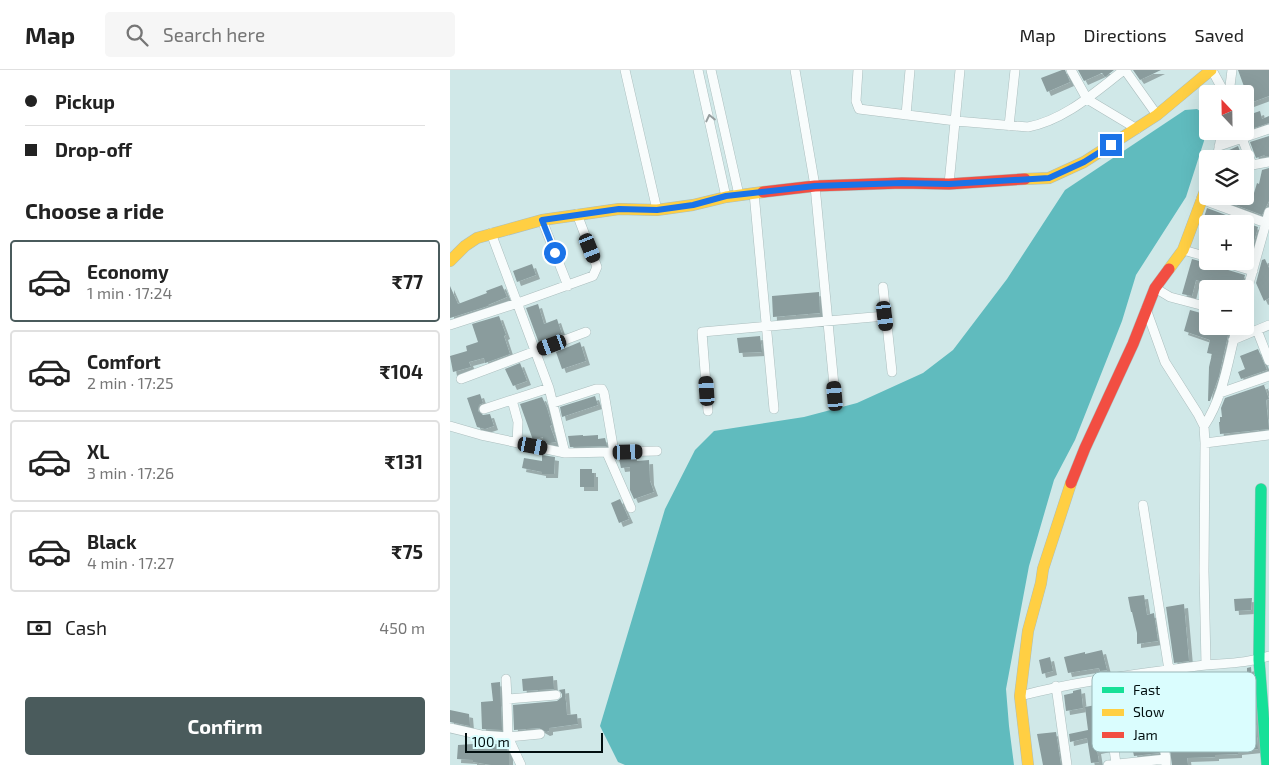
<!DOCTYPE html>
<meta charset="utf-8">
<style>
:root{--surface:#fff;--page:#f6f6f6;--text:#222;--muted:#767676;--line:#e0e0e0;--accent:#4a5b5c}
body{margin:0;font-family:"Exo 2",sans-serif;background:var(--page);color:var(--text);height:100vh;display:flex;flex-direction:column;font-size:19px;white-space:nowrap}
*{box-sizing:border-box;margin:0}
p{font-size:16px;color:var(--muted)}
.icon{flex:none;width:28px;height:28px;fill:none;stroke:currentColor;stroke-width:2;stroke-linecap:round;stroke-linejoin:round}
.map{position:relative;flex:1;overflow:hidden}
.side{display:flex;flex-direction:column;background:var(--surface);width:450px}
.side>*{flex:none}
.banner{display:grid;align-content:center;height:110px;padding:0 25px;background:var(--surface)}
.needle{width:32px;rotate:338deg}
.controls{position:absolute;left:749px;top:15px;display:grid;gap:10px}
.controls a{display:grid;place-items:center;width:55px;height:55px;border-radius:5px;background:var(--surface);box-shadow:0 5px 20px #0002;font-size:25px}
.scale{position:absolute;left:15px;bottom:12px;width:138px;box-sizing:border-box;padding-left:5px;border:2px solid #020f10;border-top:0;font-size:14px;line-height:18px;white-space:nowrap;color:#020f10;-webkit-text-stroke:4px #dafdfe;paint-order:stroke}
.end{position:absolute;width:22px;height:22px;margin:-11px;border:6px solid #1a73e8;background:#fff;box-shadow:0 0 0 2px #fff}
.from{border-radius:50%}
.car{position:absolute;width:15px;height:30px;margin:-15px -8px;border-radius:6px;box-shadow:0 0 4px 1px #0007;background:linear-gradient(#222 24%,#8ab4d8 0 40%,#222 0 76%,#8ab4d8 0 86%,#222 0)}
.banner b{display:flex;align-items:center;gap:18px;height:48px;font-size:19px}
.banner b+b{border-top:1px solid var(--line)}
.banner i{width:12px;height:12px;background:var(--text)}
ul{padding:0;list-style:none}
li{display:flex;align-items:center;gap:15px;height:82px;margin:0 10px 8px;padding:0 15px;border:2px solid var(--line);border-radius:5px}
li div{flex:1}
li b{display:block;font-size:19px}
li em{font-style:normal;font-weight:700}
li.selected{border-color:var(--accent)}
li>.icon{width:45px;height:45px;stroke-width:1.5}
h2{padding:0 25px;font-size:22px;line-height:60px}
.pay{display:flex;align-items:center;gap:12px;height:55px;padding:0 25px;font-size:19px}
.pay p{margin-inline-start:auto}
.button{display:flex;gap:10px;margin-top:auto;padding:10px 25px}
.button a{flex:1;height:58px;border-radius:5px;background:var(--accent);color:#fff;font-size:20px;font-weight:700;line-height:58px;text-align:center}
header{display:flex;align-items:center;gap:30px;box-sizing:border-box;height:70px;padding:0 25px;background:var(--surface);border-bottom:1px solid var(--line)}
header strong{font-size:24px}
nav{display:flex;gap:28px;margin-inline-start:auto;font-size:18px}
.search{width:350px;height:45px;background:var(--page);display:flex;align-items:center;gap:12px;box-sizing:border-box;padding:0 18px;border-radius:5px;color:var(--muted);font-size:19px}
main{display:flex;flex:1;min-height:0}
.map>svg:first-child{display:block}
.water{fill:#60bbbe}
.building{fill:#8a9c9d;filter:url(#shadow)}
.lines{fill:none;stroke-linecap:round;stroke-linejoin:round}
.street-casing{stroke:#abbebe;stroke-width:10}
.fast-casing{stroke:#abbebe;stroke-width:12}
.slow-casing{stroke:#abbebe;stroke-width:12}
.jam-casing{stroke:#abbebe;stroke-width:12}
.street{stroke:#f8fcfc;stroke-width:9}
.fast{stroke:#16e098;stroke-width:11}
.slow{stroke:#ffcf43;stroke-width:11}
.jam{stroke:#f24e42;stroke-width:11}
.oneway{stroke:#969d9e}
.route{stroke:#1a73e8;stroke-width:6}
.key{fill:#dafdfe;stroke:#99b6b7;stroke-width:1}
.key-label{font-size:14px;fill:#020f10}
</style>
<header>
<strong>Map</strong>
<div class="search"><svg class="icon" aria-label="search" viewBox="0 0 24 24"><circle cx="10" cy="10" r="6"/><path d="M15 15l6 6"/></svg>Search here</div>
<nav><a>Map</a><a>Directions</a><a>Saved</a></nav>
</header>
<main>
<section class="side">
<div class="banner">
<b><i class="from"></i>Pickup</b>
<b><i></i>Drop-off</b>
</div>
<h2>Choose a ride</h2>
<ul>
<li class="selected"><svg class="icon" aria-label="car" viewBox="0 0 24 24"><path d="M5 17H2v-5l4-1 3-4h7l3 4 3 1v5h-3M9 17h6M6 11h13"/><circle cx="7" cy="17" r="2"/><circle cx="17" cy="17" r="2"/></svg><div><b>Economy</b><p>1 min · 17:24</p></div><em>₹77</em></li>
<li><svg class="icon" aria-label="car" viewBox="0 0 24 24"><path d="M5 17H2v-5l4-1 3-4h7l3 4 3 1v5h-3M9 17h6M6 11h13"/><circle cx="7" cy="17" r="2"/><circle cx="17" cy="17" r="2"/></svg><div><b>Comfort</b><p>2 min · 17:25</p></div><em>₹104</em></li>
<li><svg class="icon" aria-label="car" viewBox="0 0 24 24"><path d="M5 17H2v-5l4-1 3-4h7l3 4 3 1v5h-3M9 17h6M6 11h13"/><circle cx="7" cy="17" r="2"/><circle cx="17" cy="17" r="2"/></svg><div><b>XL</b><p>3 min · 17:26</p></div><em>₹131</em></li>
<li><svg class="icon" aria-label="car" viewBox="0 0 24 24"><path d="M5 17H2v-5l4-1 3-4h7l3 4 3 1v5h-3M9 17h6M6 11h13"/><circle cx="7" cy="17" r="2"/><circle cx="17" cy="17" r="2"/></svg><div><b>Black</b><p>4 min · 17:27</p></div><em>₹75</em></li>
</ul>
<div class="pay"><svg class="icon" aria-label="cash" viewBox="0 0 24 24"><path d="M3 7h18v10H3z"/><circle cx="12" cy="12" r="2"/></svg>Cash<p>450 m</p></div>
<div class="button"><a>Confirm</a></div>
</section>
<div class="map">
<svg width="819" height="695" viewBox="0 0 819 695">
<defs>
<filter id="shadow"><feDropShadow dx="4" dy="4" stdDeviation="0" flood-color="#0004"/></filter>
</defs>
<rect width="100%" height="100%" fill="#d0e8e8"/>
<!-- water -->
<path class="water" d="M747,39l10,7 -3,25 -18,56 -50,78 -14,46 -47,119 -21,40 -25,86 -23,123 3,37 5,39h-389l-7,-3 -18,-36 65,-217 30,-59 19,-19 90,-14 53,-14 66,-30 30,-23 54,-71 58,-89 120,-80z"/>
<!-- building -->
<path class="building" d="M612,0h3l5,12 -23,10 -6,-14z
M628,0h36l-9,7 -3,-4 -18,8z
M683,0h28l-21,10z
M788,0h31v26l-19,7z
M810,41l2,8 7,-3v7l-24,8v-15z
M819,66v20h-5l1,-1 -9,3 -6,-16z
M788,76l5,13h-20l2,-7z
M819,98v33l-7,14 -50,-19h33v-6l9,3 3,-10 2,1 3,-14z
M757,138l51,19 -10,36 -6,-2h3v-37h-37v7l-8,-2z
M742,189l15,4 7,-2 4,6 27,8 -4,14h-31l1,-5 -15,-4 -4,16 -10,-2z
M815,189l4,9v30l-5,3 -8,-18 6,-23z
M82,194l4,11 -19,7 -4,-11z
M52,215l5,12 -19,8v1l-38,12v-32l8,18 29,-11 -1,-2z
M369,222l1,21 -47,4 -1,-21z
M88,234l6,20 13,-5 5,15 -23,9 -13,-35z
M740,240l18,5v11h22l-11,50 -9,25h-2l1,-34 3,-13 -5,-1 3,-13 -26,-9z
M49,246l7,19 -2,1 6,18 -25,9 -1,-5 -15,4 2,5 -18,5 -3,-16 17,-5 -1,-5 12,-4 -6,-18z
M310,266l2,16 -23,1 -2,-15z
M130,272l6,19 -24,8 -6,-17z
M808,279l9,21 -26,9 -3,-7 7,-3 -5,-13z
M70,293l7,18 -14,5 -8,-17z
M819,313l-5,2 5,14 -3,1 3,29 -49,5 -1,-12h1v-5h2l-1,-9 4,-10z
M30,324l3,9 -4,2 -1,6 5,4 7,-1 4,12 -9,3 -8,-2 -10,-29z
M145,326l3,9 -36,12 -2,-10z
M92,327l5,11 5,17 -2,1 6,16 -6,1 -7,-1v-5l-10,3 -13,-36z
M133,365v1l15,-1v4l7,-1 2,8 -37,1 -2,-11z
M92,385l13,2 -1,17h-12v-2l-20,-4 2,-10 18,3z
M186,388l1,3 12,-1 1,21 4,11 -20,7 -4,-9v-23l-9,1 -2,-9z
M130,399h12v4h2v14h-14z
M170,429l9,20 -10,4 -8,-20z
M694,525l3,20 7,-2 4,28 -21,3v-11l-5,-21h-1l-3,-15z
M802,528l-1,12 -16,1 -1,-12z
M734,534l5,57 -15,2 -8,-56z
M652,580l5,20 -7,1 -1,-3 -31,5 -4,-16 21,-5v2z
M600,587l3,14 -11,3 -3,-14z
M801,597l7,82 -20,2v3l-23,1v2l-28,1 1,7h-16l-6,-44 1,-5 14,-1 -4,-34 11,-1 2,22 -3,1 2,19 -2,1 3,24 32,-1 -2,-46 18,-1 -2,-26 11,-1v-4z
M103,606l1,13 -31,2 -1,-12z
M50,612l2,48 -20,-1 -1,-27 12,-1 -2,-18z
M115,619l2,26 10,-1 1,10 -29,4v3l-3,1 -7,-4 -25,2 -1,-25 44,-4 5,-4v-3l-3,-4z
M631,619l2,19 -17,3 -2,-16 9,-2v-2z
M651,634l2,14 -7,1 5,22 4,-1 2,8 -10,2 2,12 -8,1 -4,-25 -17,4 -1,-8 19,-4 -3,-23z
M0,640l19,4 1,12 -20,-4z
M704,652l5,31 -25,3 -3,-14 7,-1 -2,-16z
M606,662l5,33h-18l-6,-31z
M23,674l1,5h17v-5h13l5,9v12h-18l-18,-3v-2l-16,-1 1,-14z"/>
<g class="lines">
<defs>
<path id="street" d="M175,0l32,140
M248,0l28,127
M261,0l28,125
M345,0l20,116 20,210
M408,0l-2,31 3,8 97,12 72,6c37,-7 67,-35 96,-57
M621,0l16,29 50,30
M675,0l32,45
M762,0l13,24
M779,24l3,-24
M456,45l4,-45
M559,56l6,-56
M792,68l10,27 17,-3
M769,76l50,-17
M767,89l5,-28
M499,114l11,-114
M304,123l20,216
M751,129l65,24
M92,150l26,66
M41,163l58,155 16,65
M733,180l25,7
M770,191l33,10
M433,217l9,85
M705,218l15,9 38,10
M795,228l24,-86
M696,239l19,53 33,52 6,12 1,17 64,-8
M0,255l68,-22 75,-27 4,-9 -20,-53
M807,260l12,31
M783,270l36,-15
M11,309l125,-47
M770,323l49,-17
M62,330l6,22 -1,21
M103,333l43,-14h6l2,4 10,59
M34,339l65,-21
M258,341l-6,-79 183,-16
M0,356l31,9 84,18 92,-2
M754,356c20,-30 24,-66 33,-100
M755,373l-1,128 2,94
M157,383l24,55
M693,435l26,165
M702,602l14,87v6
M56,609l1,20
M655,610l11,84
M606,616l11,79
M570,626c57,-15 119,-22 177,-30 24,-3 49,-2 72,-10
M0,658l31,7 27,2 -1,-38 49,-4
M71,695l-13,-28 32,-3
M658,695l58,-6"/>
<path id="fast" d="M811,419l-2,171 8,105"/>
<path id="slow" d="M575,109l24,-1 35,-16 73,-47 54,-45
M0,191l15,-15 12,-8 65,-18 77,-11 38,1 36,-5 33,-8 37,-5
M719,199l14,-19 25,-67
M578,695l-8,-69 8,-65 13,-48 2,-14 28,-86"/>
<path id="jam" d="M313,122l52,-6 87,-3 47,1 76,-5
M621,413l14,-35 48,-104 22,-56 14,-19"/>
</defs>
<!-- street casing -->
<use href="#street" class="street-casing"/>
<!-- fast casing -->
<use href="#fast" class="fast-casing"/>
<!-- slow casing -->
<use href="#slow" class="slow-casing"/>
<!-- jam casing -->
<use href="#jam" class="jam-casing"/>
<!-- street -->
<use href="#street" class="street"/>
<!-- fast -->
<use href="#fast" class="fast"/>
<!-- slow -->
<use href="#slow" class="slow"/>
<!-- jam -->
<use href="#jam" class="jam"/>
</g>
<!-- one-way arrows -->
<defs><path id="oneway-chevron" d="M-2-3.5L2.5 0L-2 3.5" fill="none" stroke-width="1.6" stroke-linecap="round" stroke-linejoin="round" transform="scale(1.25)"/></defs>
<use class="oneway" href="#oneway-chevron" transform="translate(260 48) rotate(-103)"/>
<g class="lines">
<!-- route -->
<path class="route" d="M105,183l-13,-33 77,-11 38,1 36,-5 33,-9 89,-10 87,-3 47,1 100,-6 35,-16 27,-17"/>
</g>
<!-- legend -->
<rect x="642" y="602" width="164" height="80" rx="8" class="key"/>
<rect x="652" y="617" width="22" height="6" fill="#16e098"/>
<rect x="652" y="639" width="22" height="7" fill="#ffcf43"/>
<rect x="652" y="662" width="22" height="6" fill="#f24e42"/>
<g class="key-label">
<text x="683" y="625">Fast</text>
<text x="683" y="647">Slow</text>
<text x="683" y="670">Jam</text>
</g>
</svg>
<div class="controls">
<a><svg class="needle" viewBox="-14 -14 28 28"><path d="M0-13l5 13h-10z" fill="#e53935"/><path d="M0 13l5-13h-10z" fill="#767676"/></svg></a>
<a><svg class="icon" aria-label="layers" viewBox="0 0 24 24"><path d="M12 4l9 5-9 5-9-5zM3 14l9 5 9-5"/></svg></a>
<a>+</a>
<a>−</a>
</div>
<div class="scale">100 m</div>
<i class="end from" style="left:105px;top:183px"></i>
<i class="end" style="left:661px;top:75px"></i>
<i class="car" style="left:140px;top:178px;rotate:158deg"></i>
<i class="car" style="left:435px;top:246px;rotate:173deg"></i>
<i class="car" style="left:102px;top:275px;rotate:250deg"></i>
<i class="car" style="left:257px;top:321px;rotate:356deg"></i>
<i class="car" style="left:385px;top:326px;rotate:355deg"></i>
<i class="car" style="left:83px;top:376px;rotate:101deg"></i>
<i class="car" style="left:178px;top:382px;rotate:88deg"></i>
</div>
</main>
